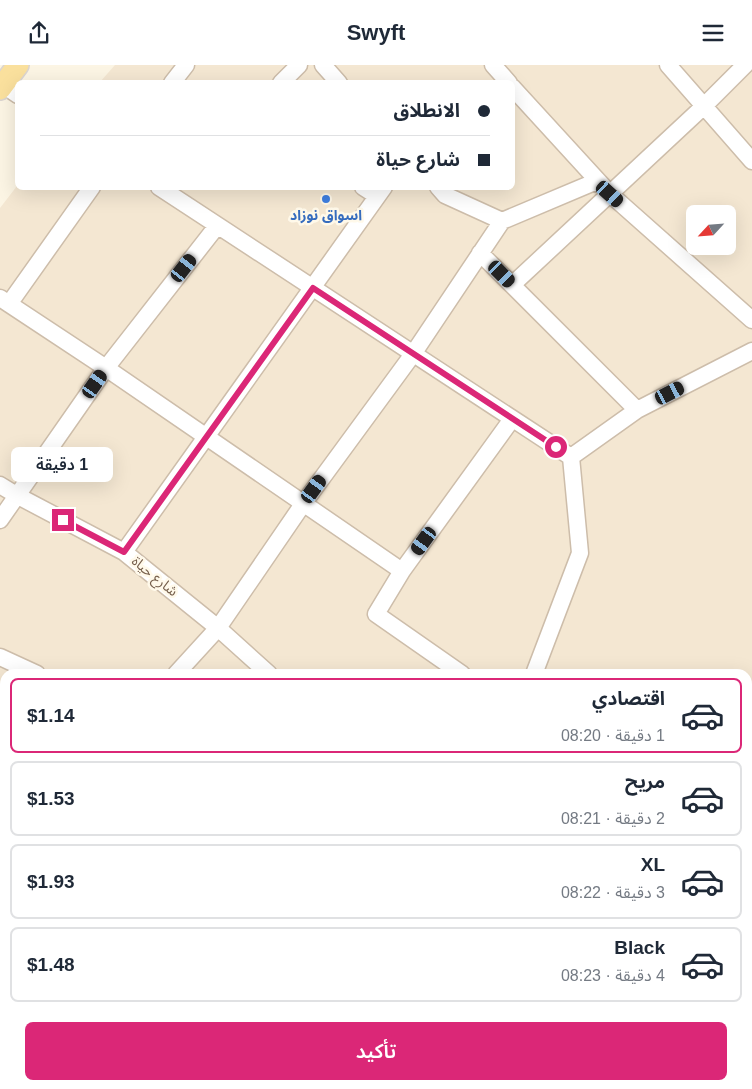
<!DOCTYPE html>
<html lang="ar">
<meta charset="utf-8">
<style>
:root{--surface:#fff;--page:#f6f6f7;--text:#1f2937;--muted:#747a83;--line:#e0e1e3;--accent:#db2777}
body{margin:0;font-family:Arial,"Noto Sans Arabic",sans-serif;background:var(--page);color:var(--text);direction:rtl;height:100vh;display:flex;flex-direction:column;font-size:19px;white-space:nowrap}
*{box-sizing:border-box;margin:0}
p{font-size:16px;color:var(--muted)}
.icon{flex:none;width:28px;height:28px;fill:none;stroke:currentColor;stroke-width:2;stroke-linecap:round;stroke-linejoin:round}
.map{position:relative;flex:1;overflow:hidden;direction:ltr}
.drawer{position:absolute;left:0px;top:604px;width:752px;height:421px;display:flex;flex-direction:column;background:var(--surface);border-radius:15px 15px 0 0;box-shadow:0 5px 20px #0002;direction:rtl}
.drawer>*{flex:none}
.guide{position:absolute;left:15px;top:15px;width:500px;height:110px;border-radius:8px;box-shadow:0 5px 20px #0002;direction:rtl;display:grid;align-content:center;height:110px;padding:0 25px;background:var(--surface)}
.needle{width:32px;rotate:244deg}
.tools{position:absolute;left:686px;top:140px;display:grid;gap:10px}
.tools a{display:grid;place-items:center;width:50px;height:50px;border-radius:8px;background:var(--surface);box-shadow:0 5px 20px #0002;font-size:25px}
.end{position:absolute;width:22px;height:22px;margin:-11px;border:6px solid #db2777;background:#fff;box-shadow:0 0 0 2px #fff}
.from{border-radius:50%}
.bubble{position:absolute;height:35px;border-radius:8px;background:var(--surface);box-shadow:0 5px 20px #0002;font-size:16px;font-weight:600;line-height:35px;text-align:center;direction:rtl}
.car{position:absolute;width:15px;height:30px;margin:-15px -8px;border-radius:6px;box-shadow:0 0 4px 1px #0007;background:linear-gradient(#222 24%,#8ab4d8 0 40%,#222 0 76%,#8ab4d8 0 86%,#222 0)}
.guide b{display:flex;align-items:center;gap:18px;height:48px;font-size:19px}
.guide b+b{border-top:1px solid var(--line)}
.guide i{width:12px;height:12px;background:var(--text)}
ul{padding:9px 0 0;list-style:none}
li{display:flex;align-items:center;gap:15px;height:75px;margin:0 10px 8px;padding:0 15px;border:2px solid var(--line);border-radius:8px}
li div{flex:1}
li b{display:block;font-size:19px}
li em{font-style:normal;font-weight:600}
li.active{border-color:var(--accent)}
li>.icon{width:45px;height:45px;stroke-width:1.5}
.action{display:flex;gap:10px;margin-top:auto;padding:10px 25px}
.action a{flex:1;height:58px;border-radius:8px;background:var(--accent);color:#fff;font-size:20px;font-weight:600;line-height:58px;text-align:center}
header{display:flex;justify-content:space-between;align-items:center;height:65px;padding:0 25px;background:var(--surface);font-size:22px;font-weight:600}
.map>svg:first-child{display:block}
.residential{fill:#f4e7d2;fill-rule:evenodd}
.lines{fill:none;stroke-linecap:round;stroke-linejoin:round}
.minor-casing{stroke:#cdbdaa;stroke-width:19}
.major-casing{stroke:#dbd5d0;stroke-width:24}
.minor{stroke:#fff;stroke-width:16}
.major{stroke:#fae09d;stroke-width:21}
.route{stroke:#db2777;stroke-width:6}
.shop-dot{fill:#3f7fe0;stroke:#fff9ea;stroke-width:2}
.labels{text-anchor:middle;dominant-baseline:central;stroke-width:5;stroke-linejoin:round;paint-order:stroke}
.shop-label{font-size:14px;font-weight:bold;fill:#366cbe;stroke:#fff9ea}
.street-label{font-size:14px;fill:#745d4a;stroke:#fff9ea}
</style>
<header><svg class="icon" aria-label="menu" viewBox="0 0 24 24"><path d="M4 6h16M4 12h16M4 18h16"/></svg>Swyft<svg class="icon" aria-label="share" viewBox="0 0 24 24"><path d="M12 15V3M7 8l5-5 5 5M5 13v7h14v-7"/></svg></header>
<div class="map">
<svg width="752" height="1024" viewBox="0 0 752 1024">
<rect width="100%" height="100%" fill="#fcf5e4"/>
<!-- residential -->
<path class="residential" d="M115,0h637v1024h-752v-881l17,-22 1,1h494v-104l-412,-1zM695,149h33v32h-33zM5,609h743v411h-743z"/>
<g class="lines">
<defs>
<path id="minor" d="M323,0l16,18
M493,0l16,18
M668,0l84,96
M172,18l14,-18
M281,18l18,-18
M3,20l15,10
M512,22l98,107 142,126
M159,122l412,270
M363,122l14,9
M438,122l7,8 57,26
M480,188l157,157
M512,220l192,-179 41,-41
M0,233l106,70 296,203
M9,239l83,-117
M571,392l66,-47 115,-59
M0,420l18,11 106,56 94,76 51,46
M0,455l106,-152 111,-142
M124,487l260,-365
M0,592l37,17
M176,609l42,-46 85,-124 110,-150 89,-133 95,-40
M462,609l-86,-60 26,-43 110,-152
M534,609l46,-121 -9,-96
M0,775l5,3
M0,816l5,-7
M0,891l5,1
M178,1020l6,4
M382,1020l5,4
M618,1020l5,4
M120,1024l1,-4"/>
<path id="major" d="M0,24l18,-24"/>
</defs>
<!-- minor casing -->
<use href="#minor" class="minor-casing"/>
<!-- major casing -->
<use href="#major" class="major-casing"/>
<!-- minor -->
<use href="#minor" class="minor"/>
<!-- major -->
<use href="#major" class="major"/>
</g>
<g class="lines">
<!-- route -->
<path class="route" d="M63,455l61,32 189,-264 243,159"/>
</g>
<!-- markers -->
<circle class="shop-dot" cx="326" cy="134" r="5"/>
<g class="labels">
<!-- shop labels -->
<g class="shop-label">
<text x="326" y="150">اسواق نوزاد</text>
</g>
<!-- street labels -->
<g class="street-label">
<text transform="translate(155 511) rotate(39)">شارع حياة</text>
</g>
</g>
</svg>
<div class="tools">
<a><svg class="needle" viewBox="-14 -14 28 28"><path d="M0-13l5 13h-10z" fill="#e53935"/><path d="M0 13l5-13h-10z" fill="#747a83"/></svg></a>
</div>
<i class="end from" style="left:556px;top:382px"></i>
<i class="end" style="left:63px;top:455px"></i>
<div class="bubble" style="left:11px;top:382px;width:102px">1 دقيقة</div>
<i class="car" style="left:610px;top:129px;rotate:132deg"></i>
<i class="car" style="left:184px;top:203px;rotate:38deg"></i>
<i class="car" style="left:502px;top:209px;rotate:135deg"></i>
<i class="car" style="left:95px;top:319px;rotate:35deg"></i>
<i class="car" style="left:670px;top:328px;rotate:63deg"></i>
<i class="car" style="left:314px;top:424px;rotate:36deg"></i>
<i class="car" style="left:424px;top:476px;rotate:216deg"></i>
<div class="guide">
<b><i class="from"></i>الانطلاق</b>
<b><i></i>شارع حياة</b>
</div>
<section class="drawer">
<ul>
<li class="active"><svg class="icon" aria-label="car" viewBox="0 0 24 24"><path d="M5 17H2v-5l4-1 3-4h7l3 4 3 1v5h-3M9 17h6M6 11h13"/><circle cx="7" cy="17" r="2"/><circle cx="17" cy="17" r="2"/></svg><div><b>اقتصادي</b><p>1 دقيقة · 08:20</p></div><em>$1.14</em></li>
<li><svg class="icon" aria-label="car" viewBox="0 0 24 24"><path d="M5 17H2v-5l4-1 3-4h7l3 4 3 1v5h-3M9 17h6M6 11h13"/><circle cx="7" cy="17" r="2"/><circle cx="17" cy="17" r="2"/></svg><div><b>مريح</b><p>2 دقيقة · 08:21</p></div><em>$1.53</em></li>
<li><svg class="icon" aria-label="car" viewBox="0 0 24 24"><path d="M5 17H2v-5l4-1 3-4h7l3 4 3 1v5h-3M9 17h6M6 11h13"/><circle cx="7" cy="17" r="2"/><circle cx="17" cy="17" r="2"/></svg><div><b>XL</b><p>3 دقيقة · 08:22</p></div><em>$1.93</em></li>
<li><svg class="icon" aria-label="car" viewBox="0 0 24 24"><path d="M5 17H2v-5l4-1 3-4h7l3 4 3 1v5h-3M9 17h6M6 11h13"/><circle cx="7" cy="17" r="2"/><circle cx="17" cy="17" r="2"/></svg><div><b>Black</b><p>4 دقيقة · 08:23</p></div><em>$1.48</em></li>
</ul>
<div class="action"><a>تأكيد</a></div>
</section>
</div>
